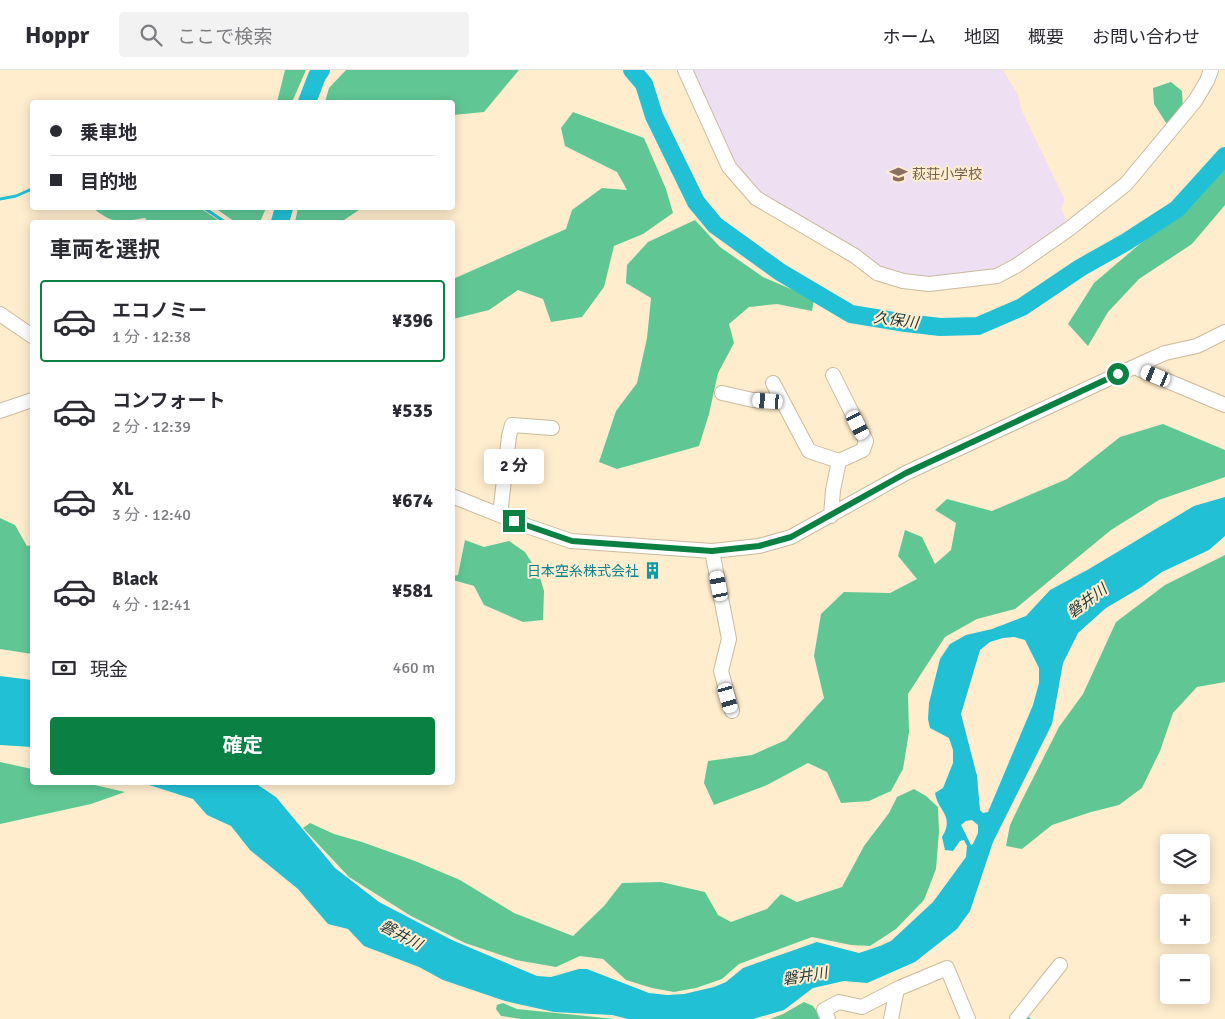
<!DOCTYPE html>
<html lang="ja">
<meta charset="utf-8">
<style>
:root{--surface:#fff;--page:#f2f2f3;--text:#2b2b33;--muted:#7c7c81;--line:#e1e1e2;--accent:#0b8043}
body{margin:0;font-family:Signika,"Noto Sans JP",sans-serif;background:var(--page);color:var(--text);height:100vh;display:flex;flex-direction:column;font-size:19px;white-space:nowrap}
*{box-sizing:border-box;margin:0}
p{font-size:16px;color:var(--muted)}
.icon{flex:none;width:28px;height:28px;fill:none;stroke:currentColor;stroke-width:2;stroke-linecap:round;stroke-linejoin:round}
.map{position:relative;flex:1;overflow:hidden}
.panel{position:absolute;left:30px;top:150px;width:425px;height:565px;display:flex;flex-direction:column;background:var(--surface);border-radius:5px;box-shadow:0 2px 12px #0003}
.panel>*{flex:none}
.hud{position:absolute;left:30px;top:30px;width:425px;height:110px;border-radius:5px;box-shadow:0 2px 12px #0003;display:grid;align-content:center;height:110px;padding:0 20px;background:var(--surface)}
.fabs{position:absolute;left:1160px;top:764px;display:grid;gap:10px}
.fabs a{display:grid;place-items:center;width:50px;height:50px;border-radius:5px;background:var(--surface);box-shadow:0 2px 12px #0003;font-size:25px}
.end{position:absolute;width:22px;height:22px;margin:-11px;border:6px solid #0b8043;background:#fff;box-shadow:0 0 0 2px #fff}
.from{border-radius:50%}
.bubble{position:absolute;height:35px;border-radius:5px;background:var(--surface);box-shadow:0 2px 12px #0003;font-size:16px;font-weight:700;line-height:35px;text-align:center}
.car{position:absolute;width:15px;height:30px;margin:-15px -8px;border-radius:6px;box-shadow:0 0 4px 1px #0007;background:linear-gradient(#fff 24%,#345 0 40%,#fff 0 76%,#345 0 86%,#fff 0)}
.hud b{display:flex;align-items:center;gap:18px;height:48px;font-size:19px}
.hud b+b{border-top:1px solid var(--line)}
.hud i{width:12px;height:12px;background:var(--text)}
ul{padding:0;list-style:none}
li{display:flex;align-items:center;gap:15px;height:82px;margin:0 10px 8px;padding:0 10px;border:2px solid transparent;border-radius:5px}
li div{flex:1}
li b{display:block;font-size:19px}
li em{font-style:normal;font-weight:700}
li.current{border-color:var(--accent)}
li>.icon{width:45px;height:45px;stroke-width:1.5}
h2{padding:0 20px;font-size:22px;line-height:60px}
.pay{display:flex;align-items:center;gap:12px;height:55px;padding:0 20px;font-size:19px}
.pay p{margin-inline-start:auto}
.cta{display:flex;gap:10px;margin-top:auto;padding:10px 20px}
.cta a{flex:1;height:58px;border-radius:5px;background:var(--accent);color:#fff;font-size:20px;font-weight:700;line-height:58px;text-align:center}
header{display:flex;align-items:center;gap:30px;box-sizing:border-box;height:70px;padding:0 25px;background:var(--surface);border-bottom:1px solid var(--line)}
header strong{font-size:24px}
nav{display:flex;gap:28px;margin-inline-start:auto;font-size:18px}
.search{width:350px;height:45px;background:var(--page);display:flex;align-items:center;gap:12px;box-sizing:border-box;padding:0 18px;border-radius:5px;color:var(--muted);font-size:19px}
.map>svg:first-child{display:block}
.education{fill:#efdff2}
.forest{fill:#60c794}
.water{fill:#22c0d4;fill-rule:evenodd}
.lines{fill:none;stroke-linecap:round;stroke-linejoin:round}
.stream{stroke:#22c0d4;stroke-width:3}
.river{stroke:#22c0d4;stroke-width:18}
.minor-casing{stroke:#caba9c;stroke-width:16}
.minor{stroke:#fff;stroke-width:14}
.route{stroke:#0b8043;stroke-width:6}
.labels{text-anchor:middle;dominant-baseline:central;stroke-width:4;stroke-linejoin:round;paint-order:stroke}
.education-label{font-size:14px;fill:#785e54;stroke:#ffedce;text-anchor:start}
.culture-label{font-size:14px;fill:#0d838f;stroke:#ffedce;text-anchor:end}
.water-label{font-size:15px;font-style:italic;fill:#21393d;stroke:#ffedce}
</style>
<header>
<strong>Hoppr</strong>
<div class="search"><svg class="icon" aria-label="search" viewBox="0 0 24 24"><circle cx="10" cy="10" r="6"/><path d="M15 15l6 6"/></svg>ここで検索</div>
<nav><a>ホーム</a><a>地図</a><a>概要</a><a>お問い合わせ</a></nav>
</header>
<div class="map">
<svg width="1225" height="949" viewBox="0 0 1225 949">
<rect width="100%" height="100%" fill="#ffedce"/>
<!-- education -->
<path class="education" d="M694,0h309l15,25 4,16 43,89 -4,9 7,15 -45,34 -39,17 -78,4 -29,-11 -122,-79 -22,-29 -5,-14 -34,-73z"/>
<!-- forest -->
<path class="forest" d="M285,0h21l-14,32h-15z
M346,0h173l-35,42 -31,3 -1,-13h-127l4,-14z
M1171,12l11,9 1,18 -15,17 -14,-22 -1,-16z
M573,42l71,26 22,51 7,24 -30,21 -29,12 -10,41 -22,30 -31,5 -8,-23 -25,-9 -29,20 -36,9v-40l113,-50 6,-19 30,-22 25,2 -10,-18 -52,-26 -4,-18z
M1225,98v37l-33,39 -53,35 -31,33 -20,34 -20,-22 26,-41 54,-46 70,-64z
M93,138h107l21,14h-73l-3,-4c-26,4 -31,7 -52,-10z
M215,138h51l-6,14h-25z
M298,138h64l-21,14h-46z
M695,150l25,27 43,30 51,22 -2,12 -35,-7 -28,3 -20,17 5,19 -16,30 -9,41 -10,32 -82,23 -18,-7 17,-51 21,-28 10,-45 4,-40 -25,-15 1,-18 21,-23z
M1163,354l62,26v27l-66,23 -48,30 -96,79 -38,10 -32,18 -37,57 1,38 -6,37 -12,22 -22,10 -28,2 -14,-31 -19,-9 -41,22 -53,20 -10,-22 4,-22 44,-6 34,-15 38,-42 -10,-42 7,-42 23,-22 46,1 27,-14 -19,-23 7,-26 17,7 13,27 16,-14 5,-27 -21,-13 12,-11 45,12 75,-32 53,-42z
M0,448l15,7 12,21 5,-1v109l-32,-5z
M465,470l19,7 25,-6 16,11 14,22 5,17 -1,29 -20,2 -39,-17 -10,-19 -21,-6v-4l5,-1z
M1225,485v127l-28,5 -24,26 -13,38 -18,37 -23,17 -28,7 -39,13 -30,24 -16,-3 4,-21 11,-23 38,-75 24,-33 33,-72 49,-37z
M0,692l32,7v13l54,1 39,9 -34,12 -91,20z
M914,719l12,7 12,11 1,24 -3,38 -12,31 -28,29 -26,17 -19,-1 -39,-8 -73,27 -17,15 -26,9 -22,4 -22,-4 -26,-8 -23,-21 -23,-3 -24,11 -40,-7 -51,-17 -54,-27 -62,-39 -46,-49 7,-5 24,11 28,8 53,19 45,19 54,33 59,23 31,-30 18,-23 39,-1 44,10 13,23 13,7 36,-13 14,-15 16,8 45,-15 22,-41 25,-33 8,-16z
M804,932l9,4 9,13h-52l13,-5z
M503,933l14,6 98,10h-94l-20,-3 -5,-7 1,-4z"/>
<!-- water -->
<path class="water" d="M1225,427v39l-16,14 -47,22 -22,16 -34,20 -28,25 -15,30 -11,61 -59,118 -23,69 -13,18 -42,33 -41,18 -7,3 -23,-2 -31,7 -29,22 -31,9h-125l-16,-4 -58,-3 -49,-11 -62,-21 -24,-13 -55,-21 -16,-17 -20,-5 -30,-35 -48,-39 -19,-24 -24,-11 -14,-16 -50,-16h112l21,14 59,71 44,34 73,38 85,36 14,1 28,-8h8l62,24 18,2 17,-1 30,-7 12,-5 17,-14 74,-26 42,11 21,-7 11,-5 42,-39 33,-45 1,-11 -3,-6 -4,1 -7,10 -8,-1 -3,-13c13,-22 -4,-25 -7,-44l8,-5 10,-25v-13l-4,-12 -19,-10 -2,-9 1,-16 11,-44 10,-15 16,-9 26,-6 34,-13 24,-26 39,-21 105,-63zM1014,567l11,3 14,28v15l-6,22 -45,107 -5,1 -3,-3 -3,-34 -16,-62 19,-64 10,-8 13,-4zM972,750l6,5v8l-5,11 -2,1 -10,-20 5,-4z
M0,606l32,4v67l-32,-2z"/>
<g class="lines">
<!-- stream -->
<path class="stream" d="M0,129l16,-3 16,-7
M204,138l21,14
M1027,948l2,1"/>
<!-- river -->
<path class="river" d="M632,0l12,14 10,32 42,86 19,23 65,47 71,42 55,9 34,4 38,-1 44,-19 58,-39 46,-26 51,-33 48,-53
M307,32l10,-26 4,-6
M280,152l4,-14"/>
<defs>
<path id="minor" d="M685,0l44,97 27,31 99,58 22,17 26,8 26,3 68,-8 19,-10 53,-37 57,-45 69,-83 12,-20 4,-11
M0,244l32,22
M1136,296l3,3 86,36
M773,313l36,68 30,10
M722,323l31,7 30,2
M0,341l32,-11
M452,426l75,30 44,15 141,10 47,-5 32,-9 115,-64 230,-107 29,-13 32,-7 28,-14
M500,445l9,-79 3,-11 40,3
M831,446l2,-26 6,-29 24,-11 3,-9 -33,-66
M712,481l17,88 -8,32 11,40
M828,949l-4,-9 15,-8 23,5 35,-18 50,-21 21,51
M891,949l6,-30
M1017,949l43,-54"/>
</defs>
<!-- minor casing -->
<use href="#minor" class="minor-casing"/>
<!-- minor -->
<use href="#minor" class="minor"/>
</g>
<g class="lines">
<!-- route -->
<path class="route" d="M514,451l58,20 140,10 47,-5 32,-9 115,-64 212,-99"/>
</g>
<!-- icons -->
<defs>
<symbol id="school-bare" viewBox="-9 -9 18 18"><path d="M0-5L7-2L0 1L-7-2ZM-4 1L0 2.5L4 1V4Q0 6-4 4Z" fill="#8d6e63" stroke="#ffedce" stroke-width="2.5" paint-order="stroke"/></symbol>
<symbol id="building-bare" viewBox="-9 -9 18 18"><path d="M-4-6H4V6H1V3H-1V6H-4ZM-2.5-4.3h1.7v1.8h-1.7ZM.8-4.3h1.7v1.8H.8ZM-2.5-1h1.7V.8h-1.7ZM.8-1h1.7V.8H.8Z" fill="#0f9aa8" stroke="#ffedce" stroke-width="2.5" paint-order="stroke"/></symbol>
</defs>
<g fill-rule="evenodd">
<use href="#school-bare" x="886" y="92" width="25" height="25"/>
<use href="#building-bare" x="640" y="488" width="25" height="25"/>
</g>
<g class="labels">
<!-- education labels -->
<g class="education-label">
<text x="912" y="104">萩荘小学校</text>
</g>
<!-- culture labels -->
<g class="culture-label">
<text x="639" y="501">日本空糸株式会社</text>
</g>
<!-- water labels -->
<g class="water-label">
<text transform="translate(896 250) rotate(7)">久保川</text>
<text transform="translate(1087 531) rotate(-37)">磐井川</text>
<text transform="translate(401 865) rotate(28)">磐井川</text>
<text transform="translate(805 906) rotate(-9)">磐井川</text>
</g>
</g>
</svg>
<div class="fabs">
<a><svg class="icon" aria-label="layers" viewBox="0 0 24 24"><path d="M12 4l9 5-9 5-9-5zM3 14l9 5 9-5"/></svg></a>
<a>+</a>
<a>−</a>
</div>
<i class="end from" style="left:1118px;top:304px"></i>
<i class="end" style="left:514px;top:451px"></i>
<div class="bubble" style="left:484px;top:379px;width:60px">2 分</div>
<i class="car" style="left:1156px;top:306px;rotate:292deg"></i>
<i class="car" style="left:768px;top:331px;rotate:274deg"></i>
<i class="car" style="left:858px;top:355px;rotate:153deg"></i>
<i class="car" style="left:719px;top:516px;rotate:349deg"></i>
<i class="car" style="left:728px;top:628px;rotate:164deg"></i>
<div class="hud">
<b><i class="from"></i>乗車地</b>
<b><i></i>目的地</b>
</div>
<section class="panel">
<h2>車両を選択</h2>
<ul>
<li class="current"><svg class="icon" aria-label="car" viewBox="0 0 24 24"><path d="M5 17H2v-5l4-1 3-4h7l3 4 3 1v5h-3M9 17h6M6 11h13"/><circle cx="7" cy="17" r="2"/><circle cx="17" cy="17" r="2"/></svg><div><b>エコノミー</b><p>1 分 · 12:38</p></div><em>¥396</em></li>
<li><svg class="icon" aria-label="car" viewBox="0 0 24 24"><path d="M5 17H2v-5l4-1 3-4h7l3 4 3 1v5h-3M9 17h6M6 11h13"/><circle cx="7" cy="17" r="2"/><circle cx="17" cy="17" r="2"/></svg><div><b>コンフォート</b><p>2 分 · 12:39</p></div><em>¥535</em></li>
<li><svg class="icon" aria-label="car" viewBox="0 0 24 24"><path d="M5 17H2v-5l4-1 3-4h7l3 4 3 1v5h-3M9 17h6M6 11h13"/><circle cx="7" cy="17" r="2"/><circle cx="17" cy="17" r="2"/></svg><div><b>XL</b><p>3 分 · 12:40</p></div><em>¥674</em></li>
<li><svg class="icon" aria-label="car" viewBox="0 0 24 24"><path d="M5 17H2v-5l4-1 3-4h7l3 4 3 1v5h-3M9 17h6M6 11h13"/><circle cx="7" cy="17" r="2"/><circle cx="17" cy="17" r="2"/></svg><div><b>Black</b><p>4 分 · 12:41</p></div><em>¥581</em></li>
</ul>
<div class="pay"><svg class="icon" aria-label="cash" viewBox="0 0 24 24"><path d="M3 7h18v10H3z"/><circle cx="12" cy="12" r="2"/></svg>現金<p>460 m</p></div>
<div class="cta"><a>確定</a></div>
</section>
</div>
